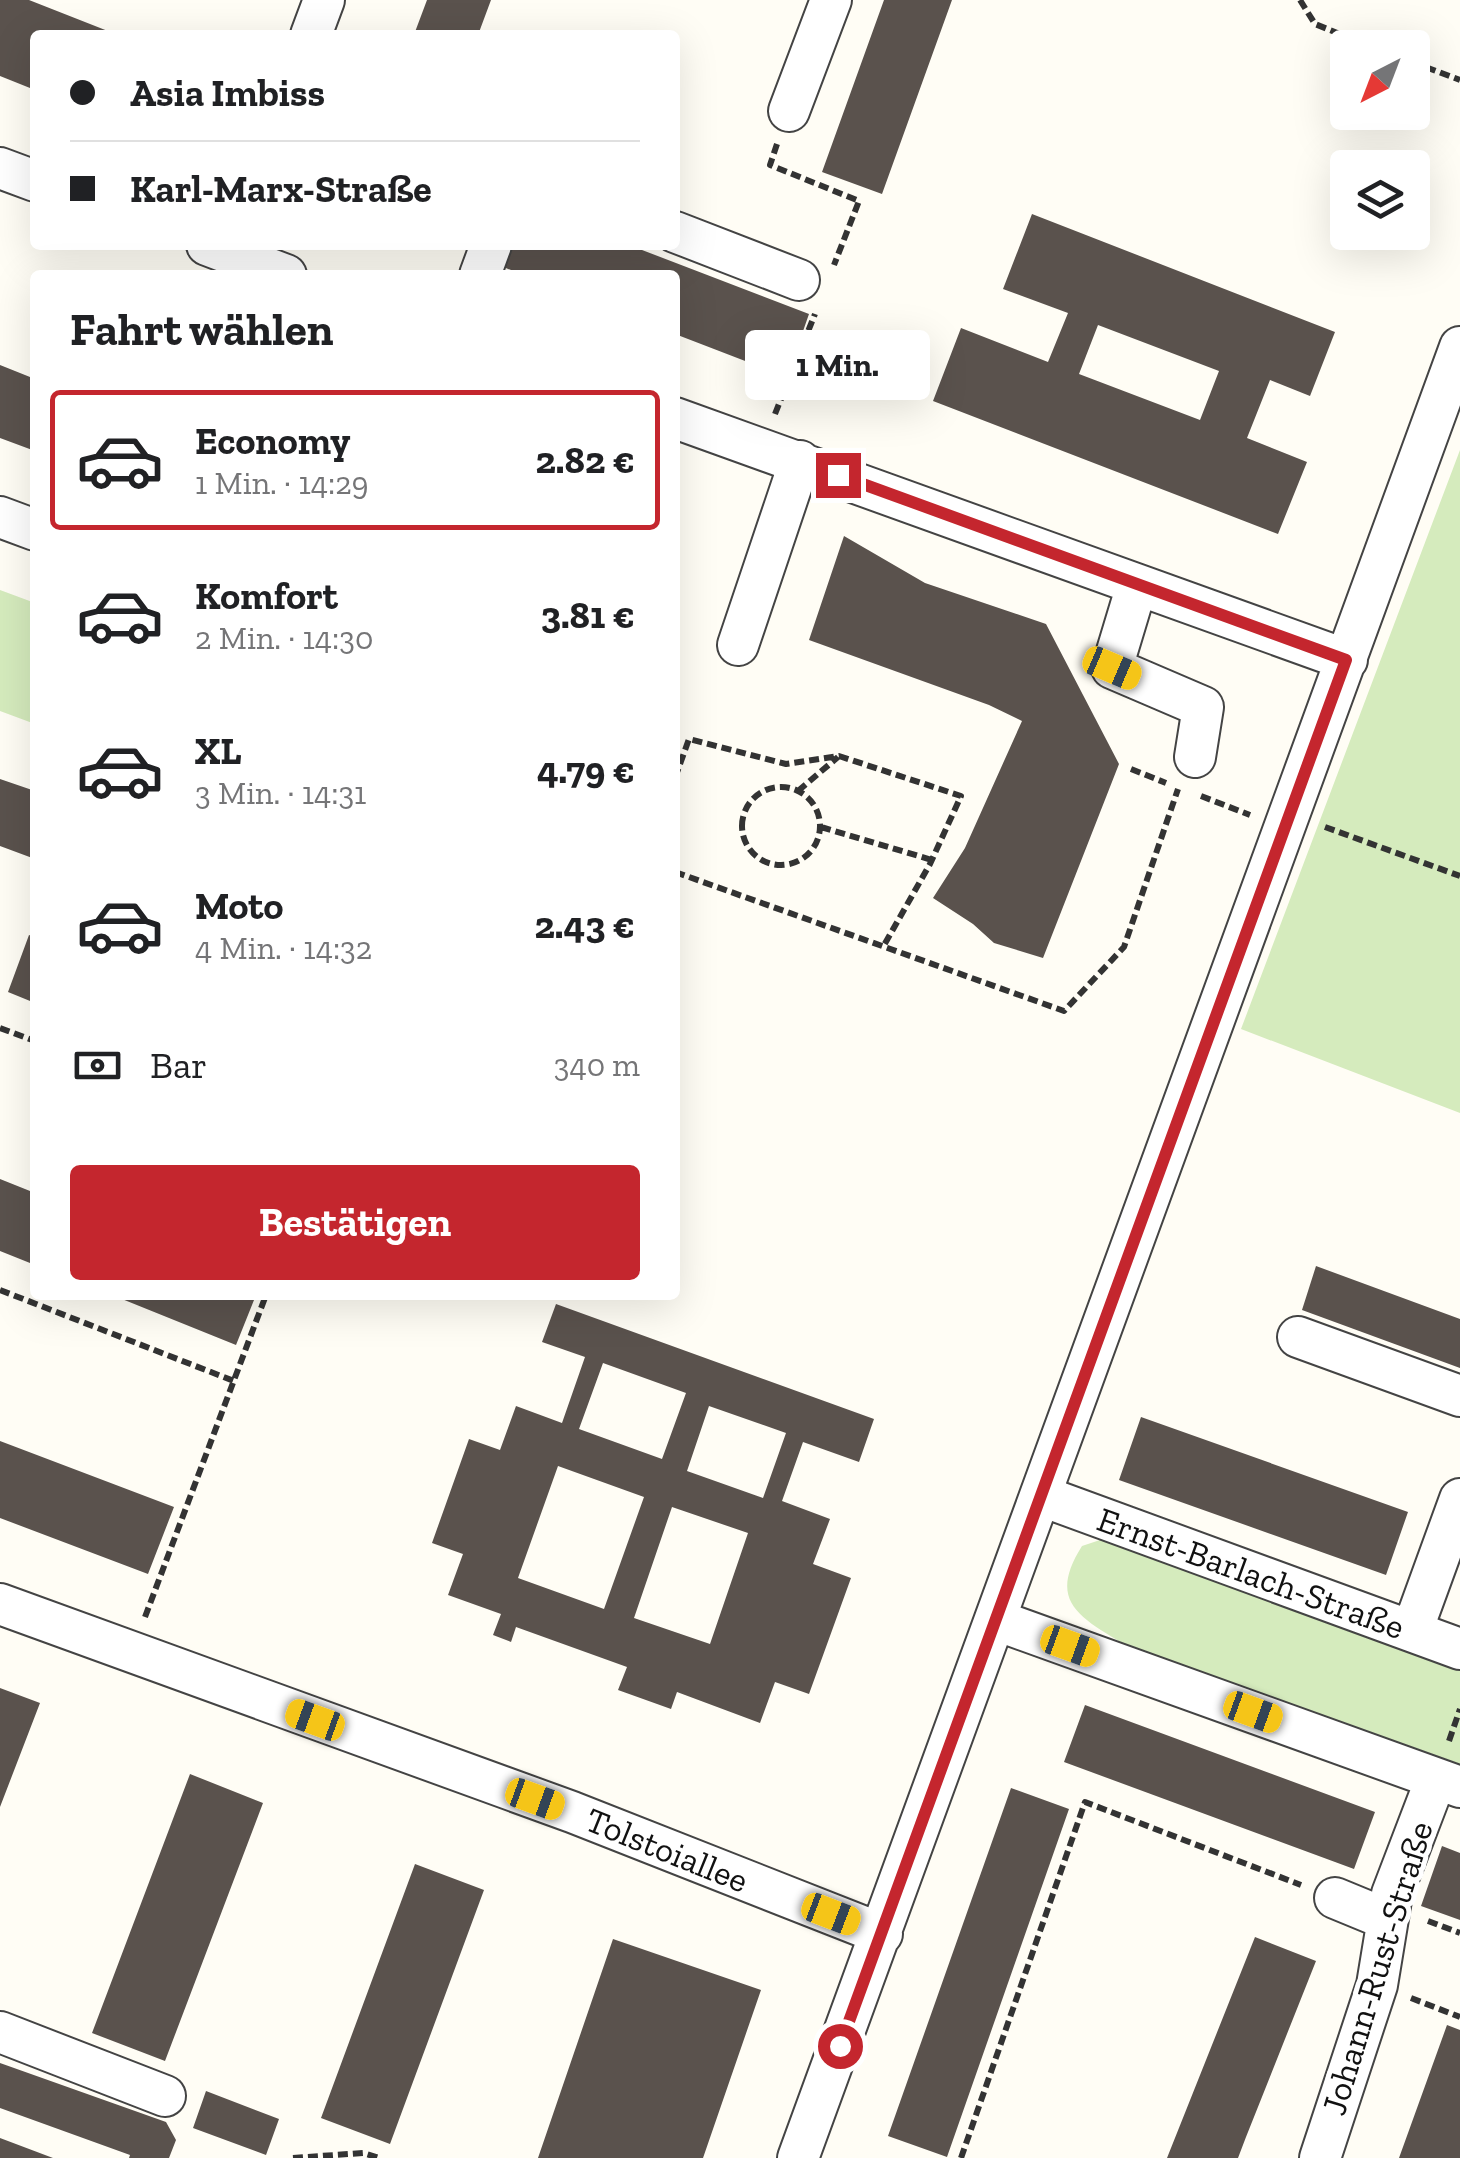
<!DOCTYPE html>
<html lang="de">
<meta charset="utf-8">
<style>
:root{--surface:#fff;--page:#f6f6f6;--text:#202124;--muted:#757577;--line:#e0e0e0;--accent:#c4262e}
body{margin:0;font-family:"Zilla Slab",serif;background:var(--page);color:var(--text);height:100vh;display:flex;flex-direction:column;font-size:38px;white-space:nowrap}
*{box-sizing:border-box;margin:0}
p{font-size:32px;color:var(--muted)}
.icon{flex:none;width:55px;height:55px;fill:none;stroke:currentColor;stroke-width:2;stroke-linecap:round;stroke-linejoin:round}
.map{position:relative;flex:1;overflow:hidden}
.side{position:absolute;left:30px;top:270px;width:650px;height:1030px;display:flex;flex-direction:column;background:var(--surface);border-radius:10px;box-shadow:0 10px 40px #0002}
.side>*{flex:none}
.banner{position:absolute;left:30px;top:30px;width:650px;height:220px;border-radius:10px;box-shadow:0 10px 40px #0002;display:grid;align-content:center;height:220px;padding:0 40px;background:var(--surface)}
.needle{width:65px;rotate:222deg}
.fabs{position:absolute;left:1330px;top:30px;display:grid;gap:20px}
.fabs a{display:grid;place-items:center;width:100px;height:100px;border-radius:10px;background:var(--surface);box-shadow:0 10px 40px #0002;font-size:50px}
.end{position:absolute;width:45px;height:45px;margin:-22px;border:12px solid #c4262e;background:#fff;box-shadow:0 0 0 5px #fff}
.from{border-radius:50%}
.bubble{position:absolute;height:70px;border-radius:10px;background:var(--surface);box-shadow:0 10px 40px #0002;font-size:32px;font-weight:800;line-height:70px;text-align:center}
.car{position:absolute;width:30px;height:60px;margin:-30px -15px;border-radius:12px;box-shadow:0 0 8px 2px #0007;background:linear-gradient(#f5c518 24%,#345 0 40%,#f5c518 0 76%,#345 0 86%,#f5c518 0)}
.banner b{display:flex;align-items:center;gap:35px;height:95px;font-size:38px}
.banner b+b{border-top:2px solid var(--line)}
.banner i{width:25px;height:25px;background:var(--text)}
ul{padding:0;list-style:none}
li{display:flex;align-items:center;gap:30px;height:140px;margin:0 20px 15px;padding:0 20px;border:5px solid transparent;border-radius:10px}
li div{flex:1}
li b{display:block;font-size:38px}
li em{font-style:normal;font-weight:800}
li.active{border-color:var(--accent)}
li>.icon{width:90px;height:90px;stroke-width:1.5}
h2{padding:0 40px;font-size:45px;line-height:120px}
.pay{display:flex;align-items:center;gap:25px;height:110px;padding:0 40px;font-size:38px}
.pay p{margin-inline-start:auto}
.button{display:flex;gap:20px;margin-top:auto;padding:20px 40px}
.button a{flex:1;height:115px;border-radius:10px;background:var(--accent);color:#fff;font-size:40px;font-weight:800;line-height:115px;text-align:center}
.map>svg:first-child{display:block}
.green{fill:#d5ebbd}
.building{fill:#5a524d;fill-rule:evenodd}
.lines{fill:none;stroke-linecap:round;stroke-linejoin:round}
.minor-casing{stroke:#444;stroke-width:44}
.path{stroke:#333;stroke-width:6;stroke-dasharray:10 5;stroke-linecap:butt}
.minor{stroke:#fff;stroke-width:40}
.route{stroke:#c4262e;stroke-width:12}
.labels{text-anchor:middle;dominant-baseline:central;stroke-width:10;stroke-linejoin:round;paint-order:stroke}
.street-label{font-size:35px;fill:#111;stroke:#fff}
</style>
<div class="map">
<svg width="1460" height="2158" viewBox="0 0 1460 2158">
<rect width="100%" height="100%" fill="#fffdf5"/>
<!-- green -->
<path class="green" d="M1460,450v663l-219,-84z
M0,590l35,13v121l-35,-13z
M1106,1538l354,129v97l-336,-120c-47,-28 -76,-44 -42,-98z"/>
<!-- building -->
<path class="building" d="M0,0h29l89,35h-83v55l-35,-14z
M427,0h64l-13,35h-73l2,-5 8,2z
M884,0h68l-70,194 -60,-22z
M1032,214l303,118 -25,64 -40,-16 -23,58 60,24 -29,72 -345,-133 28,-73 87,34 20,-49 -65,-24zM1098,325l121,46 -19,49 -121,-46z
M509,245h120l180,69 -22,63 -112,-43v-59h-152l-22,-9z
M0,365l35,14v72l-35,-13z
M844,536l81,47 121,41 73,140 -76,194 -49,-15 -21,-19 -40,-26 32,-50 57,-127 -33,-16 -180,-65z
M0,779l35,12v68l-35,-13z
M29,935l6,2v66l-27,-11z
M0,1179l35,14v72l-35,-14z
M1316,1266l144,53v49l-158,-58z
M112,1295h144l-20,50z
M556,1304l318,115 -15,43 -56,-20 -21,59 48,18 -17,45 38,14 -42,116 -34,-12 -15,41 -83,-31 -6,17 -53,-19 9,-23 -111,-40 -5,15 -18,-7 8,-21 -53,-19 15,-41 -31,-11 37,-104 31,11 16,-44 46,17 23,-66 -43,-15zM603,1363l83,30 -24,66 -83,-30zM709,1406l77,27 -23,65 -76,-27zM558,1466l86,31 -40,112 -86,-31zM672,1507l76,26 -38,111 -76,-26z
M1141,1417l267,95 -22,63 -267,-95z
M0,1441l174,66 -26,67 -148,-56z
M0,1688l40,15 -40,104z
M1085,1705l290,107 -21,57 -290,-107z
M190,1774l73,29 -98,258 -73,-28z
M1011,1788l58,21 -122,348 -59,-21z
M1442,1846l18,7v67l-39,-14z
M415,1864l69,26 -94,254 -69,-26z
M1255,1937l61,24 -70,176 -8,21h-71z
M613,1939l148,51 -58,168h-165z
M1447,2025l13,5v128h-61z
M0,2063l166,59 10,18 -7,18h-40l1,-3 -130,-47z
M206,2091l73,28 -13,36 -73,-27z
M0,2138l53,20h-53z"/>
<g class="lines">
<defs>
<path id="minor" d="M311,35l13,-35
M789,111l42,-111
M0,168l35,13
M675,232l124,48
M207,245l79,30
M480,275l11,-30
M675,418l672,242
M0,517l35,13
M1137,585l-25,83 91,39 -8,50
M738,645l62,-184
M1298,1337l162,59
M1042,1496l418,153
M0,1604l572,208 310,122
M996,1620l464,167
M1412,1631l48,-132
M1335,1898l51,21
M0,2032l165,64
M798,2158l662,-1811
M1320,2158l57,-173 15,-91 44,-115"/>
</defs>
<!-- minor casing -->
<use href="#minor" class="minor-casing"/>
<!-- path -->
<path class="path" d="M1300,0l15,24 60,24
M1412,62l48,18
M777,144l-7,21 89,36 -25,64
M775,414l40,-100
M1131,769l35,14
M675,778l14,-39 97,25 53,-8 122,40 -31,68 -47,83
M742 826a39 39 0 1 1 78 0a39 39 0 1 1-78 0Z
M798,791l40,-34
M1201,796l49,19
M821,827l111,33
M1325,827l135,49
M675,872l389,139 60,-64 54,-158
M0,1028l35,13
M0,1290l234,91
M145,1617l121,-322
M1449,1741l11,-32
M1428,1921l32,12
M1411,1998l49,19
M293,2158l70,-5 16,5
M961,2158l124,-356 216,83"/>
<!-- minor -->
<use href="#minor" class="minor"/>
</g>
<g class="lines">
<!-- route -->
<path class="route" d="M838,475l508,185 -506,1386"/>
</g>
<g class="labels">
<!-- street labels -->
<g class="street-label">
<text transform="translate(1251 1573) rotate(20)">Ernst-Barlach-Straße</text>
<text transform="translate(667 1850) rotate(22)">Tolstoiallee</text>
<text transform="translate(1377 1968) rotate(-73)">Johann-Rust-Straße</text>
</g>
</g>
</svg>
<div class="fabs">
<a><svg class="needle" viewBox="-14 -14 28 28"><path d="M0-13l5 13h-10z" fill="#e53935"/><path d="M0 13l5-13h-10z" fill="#757577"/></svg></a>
<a><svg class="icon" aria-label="layers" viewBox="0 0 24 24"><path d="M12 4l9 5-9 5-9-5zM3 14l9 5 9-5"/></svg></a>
</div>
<i class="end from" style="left:840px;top:2046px"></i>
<i class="end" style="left:838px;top:475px"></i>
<div class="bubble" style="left:745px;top:330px;width:185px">1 Min.</div>
<i class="car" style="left:1112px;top:668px;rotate:113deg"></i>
<i class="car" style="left:1070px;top:1646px;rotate:110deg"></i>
<i class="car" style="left:1253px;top:1712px;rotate:110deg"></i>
<i class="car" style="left:315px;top:1720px;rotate:290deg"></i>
<i class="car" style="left:535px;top:1799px;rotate:110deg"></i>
<i class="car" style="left:831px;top:1914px;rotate:111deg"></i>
<div class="banner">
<b><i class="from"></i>Asia Imbiss</b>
<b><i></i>Karl-Marx-Straße</b>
</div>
<section class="side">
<h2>Fahrt wählen</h2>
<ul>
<li class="active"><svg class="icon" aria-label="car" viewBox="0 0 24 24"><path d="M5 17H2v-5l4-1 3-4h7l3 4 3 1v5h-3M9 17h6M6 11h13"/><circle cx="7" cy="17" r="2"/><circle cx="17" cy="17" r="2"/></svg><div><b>Economy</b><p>1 Min. · 14:29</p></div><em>2.82 €</em></li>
<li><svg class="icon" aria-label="car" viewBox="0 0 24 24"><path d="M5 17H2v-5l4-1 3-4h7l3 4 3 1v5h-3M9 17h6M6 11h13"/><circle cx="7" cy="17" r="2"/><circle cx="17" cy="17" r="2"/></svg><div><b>Komfort</b><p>2 Min. · 14:30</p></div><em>3.81 €</em></li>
<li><svg class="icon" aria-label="car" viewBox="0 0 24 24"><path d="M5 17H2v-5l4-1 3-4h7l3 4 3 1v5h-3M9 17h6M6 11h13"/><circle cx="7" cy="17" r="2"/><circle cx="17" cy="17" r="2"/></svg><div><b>XL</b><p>3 Min. · 14:31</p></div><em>4.79 €</em></li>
<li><svg class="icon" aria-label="car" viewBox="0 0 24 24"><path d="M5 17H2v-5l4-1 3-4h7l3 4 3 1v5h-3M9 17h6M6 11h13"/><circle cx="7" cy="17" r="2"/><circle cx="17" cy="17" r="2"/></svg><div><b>Moto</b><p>4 Min. · 14:32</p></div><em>2.43 €</em></li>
</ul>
<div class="pay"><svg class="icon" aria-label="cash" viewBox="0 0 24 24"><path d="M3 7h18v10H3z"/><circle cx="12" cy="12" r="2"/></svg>Bar<p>340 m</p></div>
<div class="button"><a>Bestätigen</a></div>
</section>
</div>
